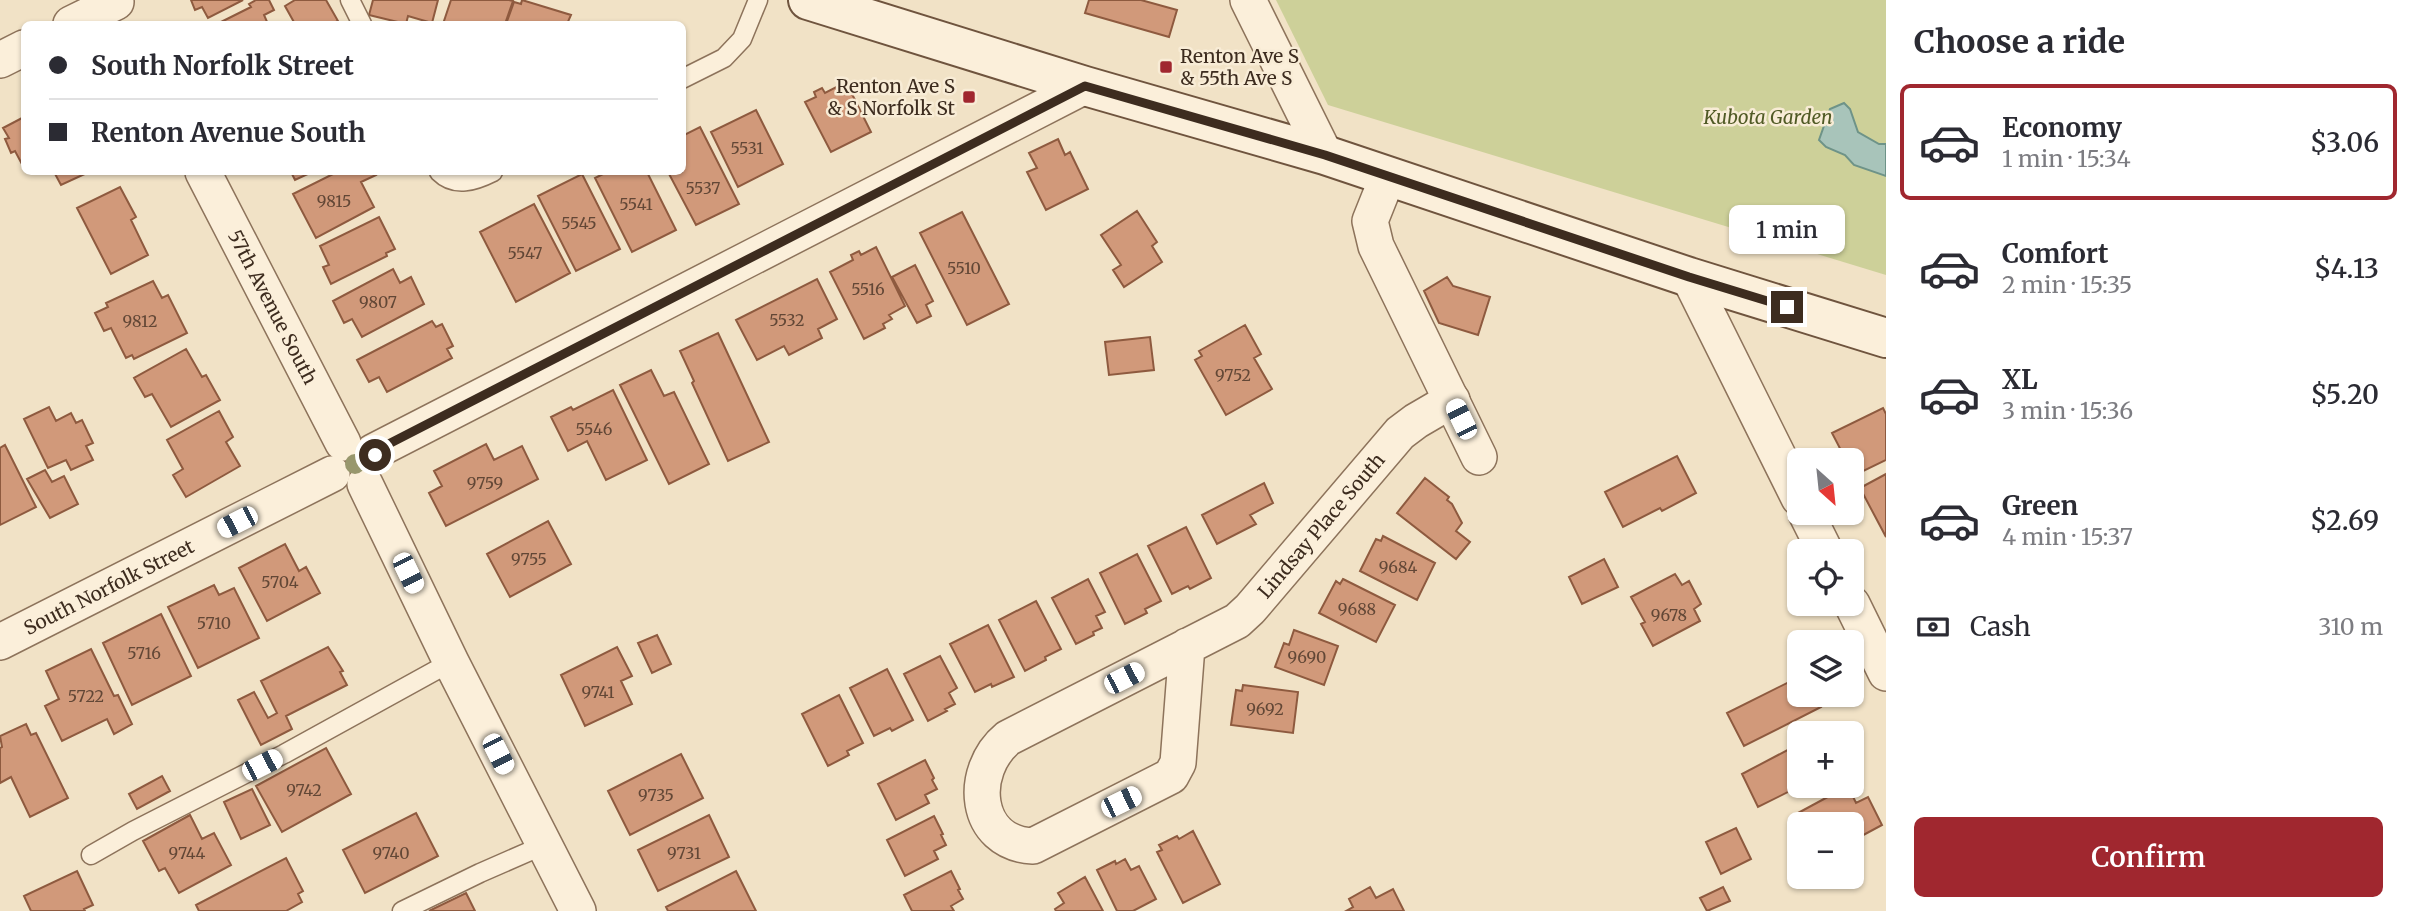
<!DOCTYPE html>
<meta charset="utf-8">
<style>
:root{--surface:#fff;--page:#f7f7f7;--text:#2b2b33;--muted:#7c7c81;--line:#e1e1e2;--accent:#a0272f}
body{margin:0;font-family:Merriweather,serif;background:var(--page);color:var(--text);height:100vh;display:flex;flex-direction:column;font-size:26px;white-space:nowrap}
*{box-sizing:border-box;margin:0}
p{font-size:23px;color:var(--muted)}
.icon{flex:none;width:38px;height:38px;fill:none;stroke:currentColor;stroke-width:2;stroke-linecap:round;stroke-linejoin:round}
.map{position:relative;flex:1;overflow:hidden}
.drawer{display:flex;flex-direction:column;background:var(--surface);width:525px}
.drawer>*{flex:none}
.banner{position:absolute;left:21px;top:21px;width:665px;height:154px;border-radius:10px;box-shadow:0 2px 5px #0004;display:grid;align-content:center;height:154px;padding:0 28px;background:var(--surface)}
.needle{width:46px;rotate:153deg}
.fabs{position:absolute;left:1787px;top:448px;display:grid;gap:14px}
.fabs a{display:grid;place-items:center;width:77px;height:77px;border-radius:10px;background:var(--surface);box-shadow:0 2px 5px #0004;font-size:35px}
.end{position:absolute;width:32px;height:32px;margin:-16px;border:9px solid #3d2c1f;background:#fff;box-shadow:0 0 0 4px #fff}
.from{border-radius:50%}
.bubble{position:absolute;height:49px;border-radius:10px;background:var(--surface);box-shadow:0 2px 5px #0004;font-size:23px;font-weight:600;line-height:49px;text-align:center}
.car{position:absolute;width:21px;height:42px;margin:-21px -10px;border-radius:9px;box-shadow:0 0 5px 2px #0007;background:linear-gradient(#fff 24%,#345 0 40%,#fff 0 76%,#345 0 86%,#fff 0)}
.banner b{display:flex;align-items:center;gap:24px;height:66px;font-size:26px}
.banner b+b{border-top:2px solid var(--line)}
.banner i{width:18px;height:18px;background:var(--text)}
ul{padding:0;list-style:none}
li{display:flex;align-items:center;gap:21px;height:116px;margin:0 14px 10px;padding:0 14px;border:4px solid transparent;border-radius:10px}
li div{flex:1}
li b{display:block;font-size:26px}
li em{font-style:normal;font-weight:600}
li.on{border-color:var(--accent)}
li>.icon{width:63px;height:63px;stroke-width:1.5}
h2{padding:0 28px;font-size:32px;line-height:84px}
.pay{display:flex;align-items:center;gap:18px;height:77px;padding:0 28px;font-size:26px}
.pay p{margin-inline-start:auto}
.button{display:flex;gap:14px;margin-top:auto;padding:14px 28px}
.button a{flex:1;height:80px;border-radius:10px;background:var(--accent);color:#fff;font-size:28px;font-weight:600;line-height:80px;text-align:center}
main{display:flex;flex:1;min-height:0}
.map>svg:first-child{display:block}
.green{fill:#cdd099}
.water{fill:#a8c4ba;stroke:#6e9388;stroke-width:2}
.building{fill:#d1997a;stroke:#8e5a3f;stroke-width:2}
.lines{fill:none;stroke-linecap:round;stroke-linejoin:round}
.service-casing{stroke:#8d735b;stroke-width:21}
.minor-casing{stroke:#8d735b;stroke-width:38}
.secondary-casing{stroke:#6f543e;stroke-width:42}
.service{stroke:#fbefda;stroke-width:18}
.minor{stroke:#fbefda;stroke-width:35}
.secondary{stroke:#fbefda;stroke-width:38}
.tree{fill:#98976d}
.route{stroke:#3d2c1f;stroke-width:9}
.poi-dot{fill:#a0272f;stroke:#f8ecd6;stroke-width:2.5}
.labels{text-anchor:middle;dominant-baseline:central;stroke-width:5;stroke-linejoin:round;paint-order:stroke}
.number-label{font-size:16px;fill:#624736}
.poi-label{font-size:19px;fill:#3d2c1f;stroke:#f8ecd6;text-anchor:start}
.park-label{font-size:19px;font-style:italic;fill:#505a25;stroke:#f8ecd6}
.street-label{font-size:19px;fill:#3d2c1f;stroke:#f8ecd6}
</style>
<main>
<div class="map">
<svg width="1886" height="911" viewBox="0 0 1886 911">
<rect width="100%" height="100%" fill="#f1e2c6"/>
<!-- green -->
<path class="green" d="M1276,0h610v275l-558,-170z"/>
<!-- water -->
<path class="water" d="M1844,103l6,6 8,23 21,12h7v32l-32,-11 -9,-10 -19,-8 -7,-7 11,-31z"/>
<!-- building -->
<path class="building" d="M191,0h52l-35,18 -6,-11 -7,3z
M256,0h13l5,10 -10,5 4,9h-51l34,-17 -2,-3z
M295,0h31l12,21 -7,3h-36l-10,-18z
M373,0h65l-6,23 -24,-7 -2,8 -37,-9z
M451,0h58l4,1 -8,23h-62z
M522,0l49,15 -4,9h-61l8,-22 7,2z
M1089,0h52l36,10 -8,27 -84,-24z
M846,82l25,50 -40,20 -26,-50 11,-5 -2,-5 8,-4 3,5z
M756,110l27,54 -45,23 -27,-55z
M24,117v48l-1,1 -8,-15 -4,2 -6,-14 4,-1 -6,-10z
M700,127l39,77 -43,21 -28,-53h14v-36z
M1058,139l7,16 5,-3 18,37 -42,21 -19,-38 10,-4 -8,-15z
M54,172h35l-28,13z
M291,172h21l-17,8z
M337,172h37l2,3 -15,7 13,25 -58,31 -23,-44z
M607,172h40l29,58 -44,22 -37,-74z
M582,174l38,75 -44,22 -38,-75z
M120,187l16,30 -5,3 17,35 -37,19 -34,-66z
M534,204l36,69 -54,29 -36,-70z
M1137,211l20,31 -5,4 10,16 -38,25 -11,-17 8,-5 -20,-30z
M962,212l47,92 -42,21 -47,-92z
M379,217l16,32 -9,4 1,3 -56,28 -8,-17 6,-2 -9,-19z
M876,247l29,59 -16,9 3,4 -9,5 2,4 -21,11 -34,-67 23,-12 -2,-5 8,-4 2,4z
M915,265l18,36 -7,4 5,11 -14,7 -25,-46z
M393,269l7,14 11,-6 13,27 -62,33 -10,-18 -8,4 -11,-22z
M1447,277l6,9 37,11 -12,38 -39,-12 -15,-32z
M817,279l20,40 -19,10 4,9 -33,17 -5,-9 -27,14 -21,-40z
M153,281l9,17 6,-3 19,38 -53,26 -2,-4 -6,3 -15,-30 -7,3 -9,-18 13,-6 -2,-4z
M432,321l4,6 6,-3 11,22 -6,3 5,9 -65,34 -8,-15 -10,5 -12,-22z
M1245,325l16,29 -7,4 18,31 -46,26 -31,-55 7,-4 -3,-5z
M718,333l51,109 -41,19 -36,-78 2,-2 -14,-30z
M1150,337l4,33 -45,5 -4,-33z
M186,349l16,28 4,-2 14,25 -49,27 -19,-33 -7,3 -11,-19z
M651,370l13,26 10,-4 35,72 -40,20 -49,-99z
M613,390l34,70 -41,20 -19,-39 -19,10 -17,-34 20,-10 2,3z
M49,407l7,14 15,-8 5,10 6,-3 11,23 -7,3 7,14 -22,10 -5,-10 -18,8 -24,-49z
M1883,408l3,6v46l-33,16 -1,-16h-6l-14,-27z
M219,411l14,26 -7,5 14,24 -54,31 -13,-22 10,-6 -16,-29z
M486,444l8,16 28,-14 16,33 -92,47 -17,-33 13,-7 -8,-15z
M5,445l31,62 -36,18v-77z
M1677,456l19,37 -34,18 -2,-3 -37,19 -18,-35z
M45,470l7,12 12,-6 14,28 -28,14 -23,-39z
M1886,474v63l-26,-49z
M1425,478l24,19 -2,3 5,4 10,19 -6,8 14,11 -14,17 -59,-46z
M1264,483l9,20 -23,12 6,9 -39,20 -15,-29z
M548,521l23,43 -61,33 -23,-43z
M1186,527l25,51 -21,11 -2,-3 -16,8 -24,-48z
M1383,536l52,27 -18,37 -57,-29 16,-32 5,2z
M285,544l14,27 7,-4 14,26 -53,28 -28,-53z
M1137,554l24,47 -16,8 2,4 -22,11 -25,-51z
M1604,559l14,28 -36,17 -13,-27z
M1675,574l7,11 7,-4 12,23 -7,5 6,12 -47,25 -12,-22 4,-2 -14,-25z
M1088,579l17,33 -9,4 6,12 -9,4 1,3 -18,9 -24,-46z
M1343,579l52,26 -19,37 -57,-29 17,-32 4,3z
M214,585l5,10 15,-7 25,50 -61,30 -30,-61z
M1036,601l25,48 -16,8 1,3 -21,11 -26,-51z
M161,614l30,62 -59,29 -29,-62z
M988,625l26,52 -22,10 -1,-3 -16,8 -25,-48z
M1294,630l44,16 -14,39 -49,-18 9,-24 5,2z
M657,635l14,29 -19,9 -14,-30z
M328,647l15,24 -3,1 7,13 -61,31 6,13 -31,16 -23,-45 16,-8 14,26 9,-5 -16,-32z
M617,647l15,29 -11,5 11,23 -47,22 -24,-51z
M91,649l23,47 4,-1 14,29 -18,10 -7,-15 -45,22 -17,-35 14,-7 -13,-28z
M940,656l17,32 -8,5 6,11 -10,5 2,2 -19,10 -24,-47z
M887,669l26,51 -21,11 -2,-3 -16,8 -24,-48z
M1799,677v18h16l6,12 -77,39 -17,-33z
M1243,685l55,7 -5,41 -62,-8 5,-35 6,1z
M839,695l24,48 -16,8 2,4 -21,11 -26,-52z
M26,724l5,11 5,-2 32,65 -38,19 -19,-40 -11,6v-35l2,-1 -2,-11z
M1799,744l1,42 -42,21 -16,-33z
M326,748l25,46 -69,38 -26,-46z
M681,754l22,44 -73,37 -22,-44z
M925,760l9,18 -2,2 5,9 -12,6 4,8 -33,17 -18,-36z
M162,776l8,15 -33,18 -8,-15z
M1848,786l8,17 12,-6 14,28 -28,15 -2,8v-24h-48l-6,-11z
M252,789l18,36 -29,14 -17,-37z
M416,813l22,43 -73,37 -22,-43z
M190,815l12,24 12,-6 17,32 -52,28 -14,-25 -6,3 -16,-30z
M709,815l20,42 -71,34 -20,-41z
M934,816l9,18 -2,1 5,10 -12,6 4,8 -33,17 -18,-36z
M1736,828l15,31 -30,15 -15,-32z
M1193,831l27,53 -37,19 -26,-51 5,-2 -3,-5 18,-9 2,3z
M286,858l17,33 -5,3 4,8 -16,9h-87l-3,-6z
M1125,859l6,11 8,-4 17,33 -23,12h-16l-20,-41 18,-9 1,3z
M77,871l16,34 -9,4 1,2h-54l-7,-15z
M736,871l20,40h-88l-2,-4z
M951,871l9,18 -2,1 5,9 -12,7 3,5h-42l-8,-16z
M1085,877l18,34h-47l-1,-2 9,-6 -6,-10z
M1370,887l6,11 17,-9 11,22h-58l7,-4 -4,-8z
M1723,887l7,14 -23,10 -7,-13z
M466,893l9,18h-46z"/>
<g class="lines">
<defs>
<path id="service" d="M350,0l12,24
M682,79l42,-21 18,-19 16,-39
M439,172c16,16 36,9 54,0
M91,855l42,-24 151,-77 167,-92
M402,911l78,-38 64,-28"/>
<g id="minor">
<path d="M1248,0l77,155"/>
<path d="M71,24l45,-22"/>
<path d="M0,60l24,-12"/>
<path id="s1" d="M203,172l140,271"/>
<path d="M1388,176l-18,45 6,25 103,211"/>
<path d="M1689,277l110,221"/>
<path d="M373,452l712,-366"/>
<path d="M365,484l86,178 127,249"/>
<path d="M1806,513l19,38"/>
<path d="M1852,604l34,69"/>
<path id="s2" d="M0,642l332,-168"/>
<path id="s3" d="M1187,646l-9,117 -7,13 -138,70c-60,-3 -65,-75 -25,-108l229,-117 13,-12 150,-176 16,-12 36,-21"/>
</g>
<path id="secondary" d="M808,0l277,86 240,69 364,122 197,61"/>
</defs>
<!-- service casing -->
<use href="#service" class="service-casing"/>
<!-- minor casing -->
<use href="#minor" class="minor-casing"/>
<!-- secondary casing -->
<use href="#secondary" class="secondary-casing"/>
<!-- service -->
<use href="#service" class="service"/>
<!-- minor -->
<use href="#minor" class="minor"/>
<!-- secondary -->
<use href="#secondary" class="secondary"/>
</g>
<!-- trees -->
<circle class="tree" cx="355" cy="464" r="10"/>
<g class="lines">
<!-- route -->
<path class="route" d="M375,455l-2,-3 712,-366 240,69 364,122 98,30"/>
</g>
<!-- markers -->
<g class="poi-dot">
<rect x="1159" y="60" width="14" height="14" rx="3.5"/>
<rect x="962" y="90" width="14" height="14" rx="3.5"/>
</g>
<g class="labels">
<!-- number labels -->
<g class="number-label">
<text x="747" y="148">5531</text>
<text x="703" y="188">5537</text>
<text x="334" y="201">9815</text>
<text x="636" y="204">5541</text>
<text x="579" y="223">5545</text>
<text x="525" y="253">5547</text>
<text x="964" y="268">5510</text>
<text x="868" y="289">5516</text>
<text x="378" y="302">9807</text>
<text x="787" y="320">5532</text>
<text x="140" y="321">9812</text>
<text x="1233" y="375">9752</text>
<text x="594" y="429">5546</text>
<text x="485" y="483">9759</text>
<text x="529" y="559">9755</text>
<text x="1398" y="567">9684</text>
<text x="280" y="582">5704</text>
<text x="1357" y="609">9688</text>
<text x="1669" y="615">9678</text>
<text x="214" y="623">5710</text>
<text x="144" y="653">5716</text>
<text x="1307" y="657">9690</text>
<text x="598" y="692">9741</text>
<text x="86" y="696">5722</text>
<text x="1265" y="709">9692</text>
<text x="304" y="790">9742</text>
<text x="656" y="795">9735</text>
<text x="187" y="853">9744</text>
<text x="391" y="853">9740</text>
<text x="684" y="853">9731</text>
</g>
<!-- poi labels -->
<g class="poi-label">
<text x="1180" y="56">Renton Ave S<tspan x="1180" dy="22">&amp; 55th Ave S</tspan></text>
<text x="955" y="86" text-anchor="end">Renton Ave S<tspan x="955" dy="22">&amp; S Norfolk St</tspan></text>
</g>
<!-- park labels -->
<g class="park-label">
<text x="1768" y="117">Kubota Garden</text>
</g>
<!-- street labels -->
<g class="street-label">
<text stroke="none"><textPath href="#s1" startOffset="152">57th Avenue South</textPath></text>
<text stroke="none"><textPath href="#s3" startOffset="816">Lindsay Place South</textPath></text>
<text stroke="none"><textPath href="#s2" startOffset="122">South Norfolk Street</textPath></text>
</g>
</g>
</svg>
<div class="fabs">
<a><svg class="needle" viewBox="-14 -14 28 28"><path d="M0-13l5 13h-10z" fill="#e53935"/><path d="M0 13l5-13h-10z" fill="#7c7c81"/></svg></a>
<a><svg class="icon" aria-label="locate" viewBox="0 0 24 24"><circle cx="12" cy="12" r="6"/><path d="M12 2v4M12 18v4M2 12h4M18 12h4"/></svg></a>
<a><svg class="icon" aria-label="layers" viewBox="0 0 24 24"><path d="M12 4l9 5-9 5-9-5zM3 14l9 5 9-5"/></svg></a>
<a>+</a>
<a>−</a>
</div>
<i class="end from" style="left:375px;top:455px"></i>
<i class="end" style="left:1787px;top:307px"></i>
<div class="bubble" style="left:1729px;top:205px;width:116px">1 min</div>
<i class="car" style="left:1461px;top:419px;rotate:334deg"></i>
<i class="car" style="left:237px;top:522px;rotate:243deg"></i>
<i class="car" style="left:408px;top:573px;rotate:154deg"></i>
<i class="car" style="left:1124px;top:678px;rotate:63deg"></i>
<i class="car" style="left:498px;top:754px;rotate:153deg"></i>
<i class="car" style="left:262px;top:765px;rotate:63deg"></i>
<i class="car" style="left:1121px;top:802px;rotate:64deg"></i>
<div class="banner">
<b><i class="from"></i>South Norfolk Street</b>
<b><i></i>Renton Avenue South</b>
</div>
</div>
<section class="drawer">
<h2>Choose a ride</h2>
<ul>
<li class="on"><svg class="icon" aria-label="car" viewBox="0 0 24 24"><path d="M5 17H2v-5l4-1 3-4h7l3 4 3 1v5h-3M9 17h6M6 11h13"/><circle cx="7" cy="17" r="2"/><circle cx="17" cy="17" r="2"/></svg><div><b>Economy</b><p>1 min · 15:34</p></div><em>$3.06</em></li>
<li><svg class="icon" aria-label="car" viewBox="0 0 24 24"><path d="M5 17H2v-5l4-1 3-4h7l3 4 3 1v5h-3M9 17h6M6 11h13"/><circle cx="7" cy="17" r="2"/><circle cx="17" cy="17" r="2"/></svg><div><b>Comfort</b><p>2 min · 15:35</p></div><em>$4.13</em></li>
<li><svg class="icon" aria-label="car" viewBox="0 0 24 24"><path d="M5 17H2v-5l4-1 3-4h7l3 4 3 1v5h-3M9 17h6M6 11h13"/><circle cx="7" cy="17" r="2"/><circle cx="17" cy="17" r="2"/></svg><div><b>XL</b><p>3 min · 15:36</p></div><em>$5.20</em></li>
<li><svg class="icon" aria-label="car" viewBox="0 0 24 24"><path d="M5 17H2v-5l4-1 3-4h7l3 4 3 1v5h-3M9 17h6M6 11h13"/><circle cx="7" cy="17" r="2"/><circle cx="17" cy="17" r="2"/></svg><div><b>Green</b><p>4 min · 15:37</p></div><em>$2.69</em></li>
</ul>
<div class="pay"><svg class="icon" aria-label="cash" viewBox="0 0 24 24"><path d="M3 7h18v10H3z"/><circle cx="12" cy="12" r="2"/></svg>Cash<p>310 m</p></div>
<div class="button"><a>Confirm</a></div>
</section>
</main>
